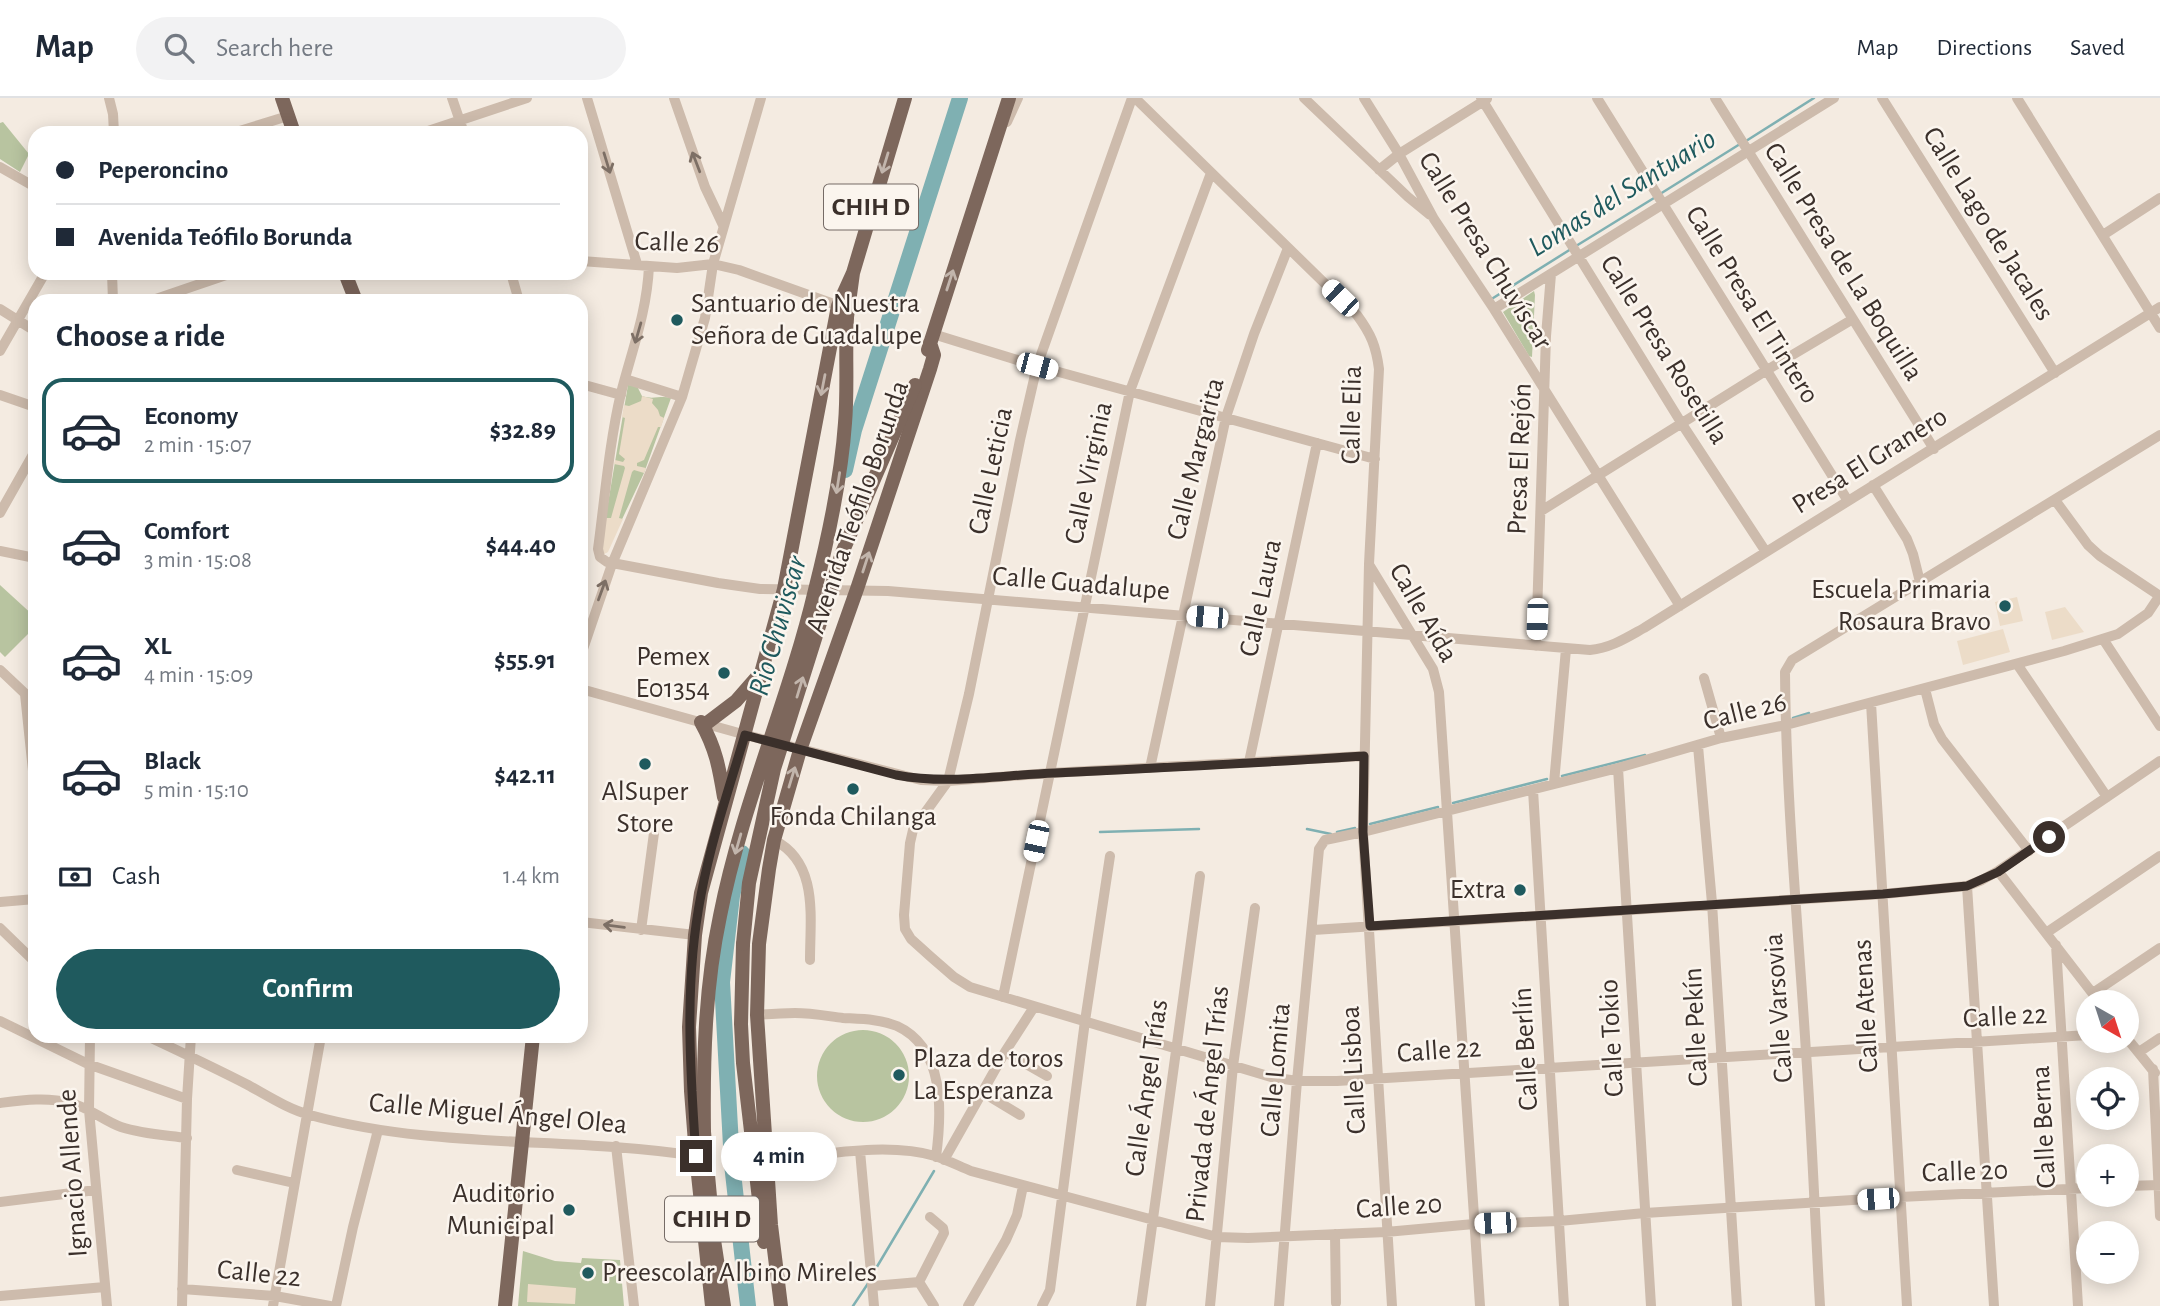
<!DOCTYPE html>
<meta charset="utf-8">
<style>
:root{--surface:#fff;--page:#f2f2f3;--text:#1f2937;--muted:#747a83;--line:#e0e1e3;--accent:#1f5a5e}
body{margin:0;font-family:"Alegreya Sans",sans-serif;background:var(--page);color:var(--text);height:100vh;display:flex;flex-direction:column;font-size:26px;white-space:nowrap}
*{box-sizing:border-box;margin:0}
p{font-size:23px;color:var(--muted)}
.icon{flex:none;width:38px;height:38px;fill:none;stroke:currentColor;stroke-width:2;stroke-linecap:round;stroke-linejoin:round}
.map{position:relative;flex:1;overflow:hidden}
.panel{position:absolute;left:28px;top:196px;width:560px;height:749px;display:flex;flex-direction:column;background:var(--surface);border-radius:21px;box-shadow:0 4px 18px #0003}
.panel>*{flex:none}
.banner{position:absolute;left:28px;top:28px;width:560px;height:154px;border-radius:21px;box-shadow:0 4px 18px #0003;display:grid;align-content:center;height:154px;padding:0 28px;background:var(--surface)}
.needle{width:46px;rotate:141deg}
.tools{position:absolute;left:2076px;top:892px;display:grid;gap:14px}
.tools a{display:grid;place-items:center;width:63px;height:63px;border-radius:50%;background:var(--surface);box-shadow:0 4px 18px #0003;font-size:35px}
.end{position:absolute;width:32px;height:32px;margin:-16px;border:9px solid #3b302b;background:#fff;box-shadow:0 0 0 4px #fff}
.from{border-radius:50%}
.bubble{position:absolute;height:49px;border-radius:24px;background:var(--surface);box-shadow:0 4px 18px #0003;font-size:23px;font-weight:700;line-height:49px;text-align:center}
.car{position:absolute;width:21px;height:42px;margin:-21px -10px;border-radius:9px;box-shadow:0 0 5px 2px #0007;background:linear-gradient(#fff 24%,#345 0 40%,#fff 0 76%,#345 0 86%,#fff 0)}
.banner b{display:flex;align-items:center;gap:24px;height:66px;font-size:26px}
.banner b+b{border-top:2px solid var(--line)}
.banner i{width:18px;height:18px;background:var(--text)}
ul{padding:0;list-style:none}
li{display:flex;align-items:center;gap:21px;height:105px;margin:0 14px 10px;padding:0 14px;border:4px solid transparent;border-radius:21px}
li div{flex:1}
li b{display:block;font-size:26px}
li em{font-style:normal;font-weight:700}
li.on{border-color:var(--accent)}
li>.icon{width:63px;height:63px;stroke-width:1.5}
h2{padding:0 28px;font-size:32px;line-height:84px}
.pay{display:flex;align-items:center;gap:18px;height:77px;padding:0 28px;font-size:26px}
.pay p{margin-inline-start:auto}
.primary-button{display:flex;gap:14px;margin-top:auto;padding:14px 28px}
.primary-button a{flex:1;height:80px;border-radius:42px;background:var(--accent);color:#fff;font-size:28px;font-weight:700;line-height:80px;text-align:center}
header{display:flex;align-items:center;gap:42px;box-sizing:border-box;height:98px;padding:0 35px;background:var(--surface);border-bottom:2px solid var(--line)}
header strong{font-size:33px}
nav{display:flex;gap:38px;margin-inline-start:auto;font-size:24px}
.search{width:490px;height:63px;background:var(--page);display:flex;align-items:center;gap:18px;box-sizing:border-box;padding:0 24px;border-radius:38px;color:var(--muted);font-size:26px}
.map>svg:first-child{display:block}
.park{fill:#b8c4a0}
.plaza{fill:#ecdcc8}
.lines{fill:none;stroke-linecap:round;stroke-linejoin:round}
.stream{stroke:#7fb0b2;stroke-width:2.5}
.river{stroke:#7fb0b2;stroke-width:16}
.minor{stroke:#cdbbac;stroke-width:10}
.major{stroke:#7d675c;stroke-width:14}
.major-bridge{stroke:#7d675c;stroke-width:14}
.oneway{stroke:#7d6f65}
.oneway2{stroke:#c2b5ac}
.route{stroke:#3b302b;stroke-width:9}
.poi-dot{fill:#1f5a5e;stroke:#fbf5ee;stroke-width:2.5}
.labels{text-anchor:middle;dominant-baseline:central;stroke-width:5;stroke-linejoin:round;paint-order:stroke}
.shield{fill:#fbf5ee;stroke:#756b66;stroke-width:2}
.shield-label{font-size:26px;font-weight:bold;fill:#3b302b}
.street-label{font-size:28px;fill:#3b302b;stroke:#fbf5ee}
.poi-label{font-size:28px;fill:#3b302b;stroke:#fbf5ee;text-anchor:end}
.water-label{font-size:30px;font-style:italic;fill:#1f5a5e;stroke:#fbf5ee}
</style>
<header>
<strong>Map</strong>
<div class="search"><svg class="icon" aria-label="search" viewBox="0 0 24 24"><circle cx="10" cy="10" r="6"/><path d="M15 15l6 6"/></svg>Search here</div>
<nav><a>Map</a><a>Directions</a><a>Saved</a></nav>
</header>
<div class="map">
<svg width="2160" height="1208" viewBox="0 0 2160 1208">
<rect width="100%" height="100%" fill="#f4ebe1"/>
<!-- park -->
<path class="park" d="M3,24l26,32 -9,18 -20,-13v-36z
M1534,193l1,4 -3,62 -3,-1 -26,-44z
M628,287l9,1 5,10c11,4 19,-1 29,2l-27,75 -38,80 -2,-26z
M0,487l35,32v10l-30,30 -5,-5z
M817 978a46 46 0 1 1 92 0a46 46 0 1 1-92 0Z
M523,1153l32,10 26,2 1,-5 38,2 4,46h-106z"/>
<!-- plaza -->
<path class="plaza" d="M642,298l11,3 -1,4 6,7 2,6 4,2 -3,9h-3l-14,33 -7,3v3l9,2 -2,5 -10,-3 -2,2 -13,46 4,1 -15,33 -4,2 -2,-1 4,-35h5l14,-50 -1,-2 -10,-2 1,-4 8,2 2,-3 -6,-5 6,-36 -3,-1 2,-12 5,1 12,-5z
M2017,499l6,24 -23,5 -5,-24z
M2065,509l19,25 -32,8 -7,-28z
M2003,531l7,23 -47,13 -6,-24z
M528,1186l48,4 -1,16 -48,-2z"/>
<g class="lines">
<!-- stream -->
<path class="stream" d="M1746,43l68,-43
M1660,96l80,-50
M1576,148l78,-48
M1490,202l81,-51
M1793,620l16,-5
M1562,678l83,-21
M1453,705l94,-24
M1370,726l68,-17
M1307,731l24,5
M1100,734l99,-3
M1337,734l18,-4
M875,1172l59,-99
M853,1208l16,-24"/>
<!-- river -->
<path class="river" d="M845,372l9,-40 106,-332
M742,755l-10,43 -10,86 10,182 16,142"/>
<!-- minor -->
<path class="minor" d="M109,0l4,16 1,19
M452,0l12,35
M587,0l50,166
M674,0l31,89 18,38
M1132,0l-95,268 -17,74 -51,254 -21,87 -26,36 -9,13 -3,13 -6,72 1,14 6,10 20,18 23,20 16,10 301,90 26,4h40l751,-46
M1135,0l222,217c14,19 19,31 22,54l-10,195 -6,268 29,474
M1304,0l104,99 22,18
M1364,0l35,56 35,65 60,90 186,297
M1481,0l201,326 84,128
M1597,0l251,403
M1715,0l219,351
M1882,0l173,275
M2017,0l143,230
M1007,24l11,-24
M233,35l55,-17
M422,35l105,-35
M0,69l35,20
M1379,72l20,-16 88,-55
M2103,137l57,-37
M581,163l96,7 36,-4 26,6 106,38
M649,168c-2,46 -17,84 -28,127 -12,51 -16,104 -23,156l2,8 7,5 111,21 42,6 128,2 702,59c21,-2 36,-12 54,-22l516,-321
M112,175l1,28
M511,175l8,28
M150,203l82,-28
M0,211l35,22
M1494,211l340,-211
M933,236l104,32 338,93
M0,253l45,-78
M625,281l57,18
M581,286l40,11
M0,297l35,12
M1873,387l34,54 6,15 7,28
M2055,402l33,45 12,11 60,40
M1541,413l226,-141 86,-51
M0,415l35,-62
M0,453l35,7
M1370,468l63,103 6,23 41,614
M2103,541l57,87
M1536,548l10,-310 5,-62
M581,557l31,-91 70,-167 23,-79 8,-54 48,-166
M2017,566l90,133
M0,572l35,33
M1704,580l17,60
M581,591l165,46 175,45 27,1 102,-8 314,-17
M1925,591l9,35 8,15 87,112
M25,596l10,96
M1871,605l36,603
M1698,648l14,157 25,403
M1249,664l68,-319
M1150,670l76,-351 28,-83 34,-86
M1618,670l33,538
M1554,685l12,-134
M1533,692l31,516
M774,742c45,23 36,77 36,120
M1998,773l102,132
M1967,788l27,420
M0,804l35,-3
M581,824l114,13
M0,830l35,34
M641,832l13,-97
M1313,832l570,-36 84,-8 15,-6 16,-9 162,-110
M2046,835l114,-77
M2056,847l22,361
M2093,895l67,-45
M1003,899l127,-606 81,-218
M757,917c12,-1 25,-2 38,-2 16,0 32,3 48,5 18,1 37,1 54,8 48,22 45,86 39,131
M0,923l88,43 99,35
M90,938l-1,74 18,196
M147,938c34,16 68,32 101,49 20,11 40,24 62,30 126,35 258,21 386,41
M2126,939l29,36
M1005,954l42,24
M2139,954l21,-14
M2153,971l7,147
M982,994l38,23
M0,1005c24,-3 47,-6 71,0 19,5 33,18 50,24 21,7 44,8 66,11
M616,1048l18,160
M860,1053l14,155
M767,1062c51,-4 118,-19 168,-4 12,4 24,10 36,15l246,66 31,1 138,-6 88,-8 85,-3 86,-8 255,-16 188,-9
M944,1062l61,-108 29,-45
M237,1072l57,13
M2126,1088l34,-1
M0,1104l96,-12
M1335,1136l1,69
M919,1184l25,-49 -1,-5 -13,-11
M873,1188l46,-4 15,24
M182,1191l93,7 55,10
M0,1198l105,-9
M182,1208l5,-207 4,-63
M273,1208l48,-270
M336,1208l17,-79 25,-97
M968,1208l38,-66 11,-25 6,-29
M1042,1208l8,-16 35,-269 25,-165
M1141,1208l59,-430
M1210,1208l23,-240 22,-158
M1279,1208l18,-225 22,-232 6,-9 38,-8 255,-64 103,-30 65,-13 278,-74 54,-17 30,-21 12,-18
M1820,1208c-5,-85 -8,-169 -14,-254 -8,-127 -20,-253 -21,-380l7,-12 368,-225"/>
<!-- major -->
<path class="major" d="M282,0l12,35
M345,175l11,28
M847,219l6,-44 52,-175
M928,252l81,-252
M701,624c15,27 18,45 23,75
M707,625l29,-22 21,-24
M743,846l-2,80 2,39 21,179
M704,1034l10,108 10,66
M505,1208l28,-270
M712,1208l-16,-150 -5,-65 -2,-64 6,-92 6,-42 83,-304 54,-283 15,-33
M781,1208l-10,-81 -14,-210 2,-71 10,-75 5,-29 26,-90 57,-161 73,-220 4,-14 -4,-12"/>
<!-- major-bridge -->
<path class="major-bridge" d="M743,846l6,-61 25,-114 68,-216 73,-168
M704,1034c-1,-72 1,-145 16,-216 22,-112 69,-216 95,-326 14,-55 26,-110 30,-167 3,-35 0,-70 2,-106"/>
</g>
<!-- one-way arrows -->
<defs><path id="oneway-shaft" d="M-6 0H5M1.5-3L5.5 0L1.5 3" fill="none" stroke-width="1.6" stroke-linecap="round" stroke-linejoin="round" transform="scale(1.75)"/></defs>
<g class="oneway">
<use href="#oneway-shaft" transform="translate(696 64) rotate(-111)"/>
<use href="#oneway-shaft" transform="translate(607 65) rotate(73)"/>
<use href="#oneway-shaft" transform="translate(638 235) rotate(106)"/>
<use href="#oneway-shaft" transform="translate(602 492) rotate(-70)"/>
<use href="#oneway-shaft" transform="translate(614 828) rotate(-173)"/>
</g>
<g class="oneway2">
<use href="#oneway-shaft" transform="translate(885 65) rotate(107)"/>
<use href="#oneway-shaft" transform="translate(950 182) rotate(-72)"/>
<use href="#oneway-shaft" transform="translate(823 287) rotate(101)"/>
<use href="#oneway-shaft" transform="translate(838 385) rotate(99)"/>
<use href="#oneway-shaft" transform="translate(866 464) rotate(-72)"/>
<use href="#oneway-shaft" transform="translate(800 589) rotate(-73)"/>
<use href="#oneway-shaft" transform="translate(792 679) rotate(-73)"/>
<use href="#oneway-shaft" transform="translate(738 746) rotate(106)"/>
</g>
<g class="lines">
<!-- route -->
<path class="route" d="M696,1058c-6,-86 -12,-175 5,-261 10,-54 28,-107 44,-160l151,40c53,10 106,0 159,-2 103,-5 206,-10 309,-17l-1,76 7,94 513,-32 84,-8 31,-14 51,-35"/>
</g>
<!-- markers -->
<g class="poi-dot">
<circle cx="677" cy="222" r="7"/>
<circle cx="2005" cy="508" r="7"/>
<circle cx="724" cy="575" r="7"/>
<circle cx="645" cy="666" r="7"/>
<circle cx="853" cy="691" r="7"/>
<circle cx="1520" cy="792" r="7"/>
<circle cx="899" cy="977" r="7"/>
<circle cx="569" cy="1112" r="7"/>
<circle cx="588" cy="1175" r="7"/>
</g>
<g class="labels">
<!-- shield labels -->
<g class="shield">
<rect x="824" y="86.5" width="94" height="45" rx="5"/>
<rect x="665" y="1098.5" width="94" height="45" rx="5"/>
</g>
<g class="shield-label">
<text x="871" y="109">CHIH D</text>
<text x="712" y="1121">CHIH D</text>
</g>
<!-- street labels -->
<g class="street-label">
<text transform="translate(1988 126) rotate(58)">Calle Lago de Jacales</text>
<text transform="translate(677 145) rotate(2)">Calle 26</text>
<text transform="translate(1485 153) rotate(58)">Calle Presa Chuvíscar</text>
<text transform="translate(1843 164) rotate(58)">Calle Presa de La Boquilla</text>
<text transform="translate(1752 207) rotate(58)">Calle Presa El Tintero</text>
<text transform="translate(1664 252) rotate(58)">Calle Presa Rosetilla</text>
<text transform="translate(1352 317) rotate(-89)">Calle Elia</text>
<text transform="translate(1196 361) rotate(-76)">Calle Margarita</text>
<text transform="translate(1520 361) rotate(-88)">Presa El Rejón</text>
<text transform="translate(1870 363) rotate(-32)">Presa El Granero</text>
<text transform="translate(991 373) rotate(-78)">Calle Leticia</text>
<text transform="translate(1089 375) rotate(-78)">Calle Virginia</text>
<text transform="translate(858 409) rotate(-71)">Avenida Teófilo Borunda</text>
<text transform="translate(1081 486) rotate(5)">Calle Guadalupe</text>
<text transform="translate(1261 500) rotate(-78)">Calle Laura</text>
<text transform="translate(1423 515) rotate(60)">Calle Aída</text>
<text transform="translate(1745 614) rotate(-14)">Calle 26</text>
<text transform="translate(1866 908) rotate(-93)">Calle Atenas</text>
<text transform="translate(1779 910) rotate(-94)">Calle Varsovia</text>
<text transform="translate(2005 919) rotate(-3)">Calle 22</text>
<text transform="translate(1696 929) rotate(-93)">Calle Pekín</text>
<text transform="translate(1612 940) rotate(-93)">Calle Tokio</text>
<text transform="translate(1526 951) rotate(-93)">Calle Berlín</text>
<text transform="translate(1439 953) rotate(-4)">Calle 22</text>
<text transform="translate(1276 972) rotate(-85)">Calle Lomita</text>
<text transform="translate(1354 972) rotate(-93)">Calle Lisboa</text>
<text transform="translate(1147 990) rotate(-82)">Calle Ángel Trías</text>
<text transform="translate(1208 1006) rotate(-84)">Privada de Ángel Trías</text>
<text transform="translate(498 1016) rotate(5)">Calle Miguel Ángel Olea</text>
<text transform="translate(2044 1029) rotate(-93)">Calle Berna</text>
<text transform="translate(1965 1074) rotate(-2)">Calle 20</text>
<text transform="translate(73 1075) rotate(-94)">Ignacio Allende</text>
<text transform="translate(1399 1109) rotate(-4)">Calle 20</text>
<text transform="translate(259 1176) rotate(6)">Calle 22</text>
</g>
<!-- poi labels -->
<g class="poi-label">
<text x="691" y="206" text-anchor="start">Santuario de Nuestra<tspan x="691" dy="32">Señora de Guadalupe</tspan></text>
<text x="1991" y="492">Escuela Primaria<tspan x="1991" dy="32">Rosaura Bravo</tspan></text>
<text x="710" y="559">Pemex<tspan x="710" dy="32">E01354</tspan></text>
<text x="645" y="694" text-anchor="middle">AlSuper<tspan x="645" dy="32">Store</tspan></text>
<text x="853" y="719" text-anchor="middle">Fonda Chilanga</text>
<text x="1506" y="792">Extra</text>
<text x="913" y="961" text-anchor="start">Plaza de toros<tspan x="913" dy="32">La Esperanza</tspan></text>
<text x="555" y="1096">Auditorio<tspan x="555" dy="32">Municipal</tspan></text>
<text x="602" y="1175" text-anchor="start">Preescolar Albino Mireles</text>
</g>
<!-- water labels -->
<g class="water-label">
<text transform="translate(1622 95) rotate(-32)">Lomas del Santuario</text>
<text transform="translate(778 528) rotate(-74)">Rio Chuviscar</text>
</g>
</g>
</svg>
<div class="tools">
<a><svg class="needle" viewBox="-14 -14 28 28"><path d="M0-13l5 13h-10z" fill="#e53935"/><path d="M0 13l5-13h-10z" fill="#747a83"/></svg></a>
<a><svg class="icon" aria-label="locate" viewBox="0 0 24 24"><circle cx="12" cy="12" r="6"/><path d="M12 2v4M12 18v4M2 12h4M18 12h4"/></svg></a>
<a>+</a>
<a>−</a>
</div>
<i class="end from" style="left:2049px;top:739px"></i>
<i class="end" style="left:696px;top:1058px"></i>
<div class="bubble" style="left:721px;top:1034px;width:116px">4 min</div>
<i class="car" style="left:1340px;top:200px;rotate:314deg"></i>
<i class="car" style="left:1037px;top:268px;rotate:105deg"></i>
<i class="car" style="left:1207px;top:519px;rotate:275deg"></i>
<i class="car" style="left:1537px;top:521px;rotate:182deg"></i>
<i class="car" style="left:1036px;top:743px;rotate:192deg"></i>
<i class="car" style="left:1878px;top:1101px;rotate:266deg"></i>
<i class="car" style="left:1495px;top:1125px;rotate:268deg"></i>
<div class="banner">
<b><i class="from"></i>Peperoncino</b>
<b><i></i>Avenida Teófilo Borunda</b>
</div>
<section class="panel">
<h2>Choose a ride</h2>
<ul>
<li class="on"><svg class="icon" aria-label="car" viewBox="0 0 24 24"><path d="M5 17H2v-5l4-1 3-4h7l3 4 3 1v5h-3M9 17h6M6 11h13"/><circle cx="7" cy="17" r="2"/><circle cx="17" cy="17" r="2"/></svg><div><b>Economy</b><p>2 min · 15:07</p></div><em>$32.89</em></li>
<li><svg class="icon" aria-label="car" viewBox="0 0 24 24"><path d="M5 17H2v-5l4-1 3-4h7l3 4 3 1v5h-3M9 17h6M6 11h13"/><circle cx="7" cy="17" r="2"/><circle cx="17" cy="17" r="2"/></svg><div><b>Comfort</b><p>3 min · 15:08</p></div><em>$44.40</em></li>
<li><svg class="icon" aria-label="car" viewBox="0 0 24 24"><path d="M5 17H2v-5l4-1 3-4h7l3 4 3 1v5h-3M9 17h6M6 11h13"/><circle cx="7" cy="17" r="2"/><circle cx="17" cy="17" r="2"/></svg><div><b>XL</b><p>4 min · 15:09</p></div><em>$55.91</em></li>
<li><svg class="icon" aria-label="car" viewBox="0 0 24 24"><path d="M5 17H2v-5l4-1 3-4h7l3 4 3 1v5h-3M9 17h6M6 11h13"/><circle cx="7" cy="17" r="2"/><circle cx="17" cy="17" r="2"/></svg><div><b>Black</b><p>5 min · 15:10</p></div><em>$42.11</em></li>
</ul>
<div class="pay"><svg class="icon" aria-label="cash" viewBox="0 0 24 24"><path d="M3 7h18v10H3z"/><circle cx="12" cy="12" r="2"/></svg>Cash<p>1.4 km</p></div>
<div class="primary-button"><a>Confirm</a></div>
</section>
</div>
